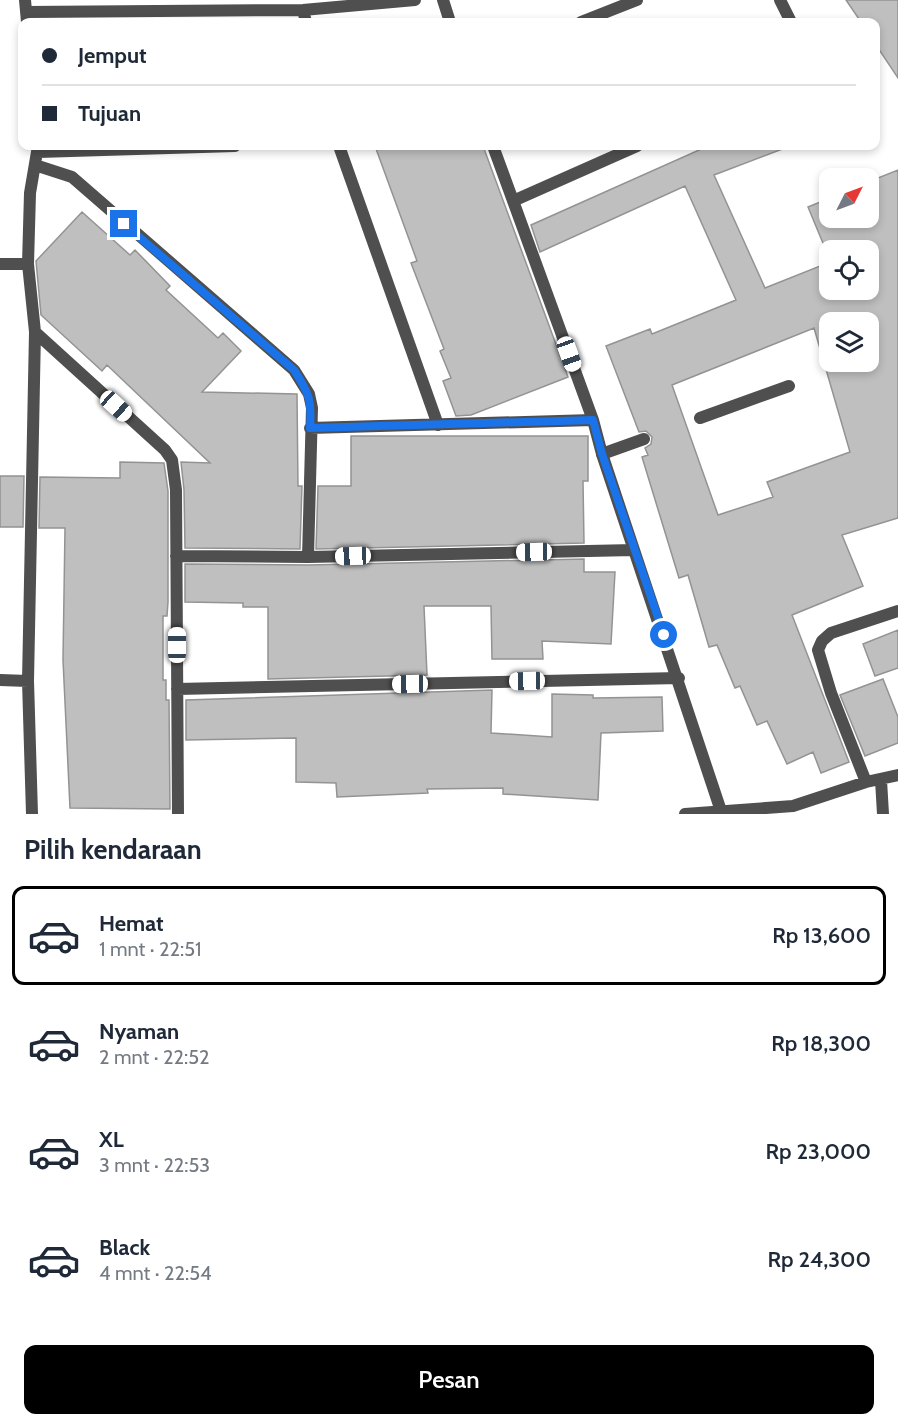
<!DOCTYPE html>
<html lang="id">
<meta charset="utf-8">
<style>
:root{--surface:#fff;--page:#f2f2f3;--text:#1f2937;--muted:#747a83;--line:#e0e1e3;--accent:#000}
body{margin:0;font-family:Cabin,sans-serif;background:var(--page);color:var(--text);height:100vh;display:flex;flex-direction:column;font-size:22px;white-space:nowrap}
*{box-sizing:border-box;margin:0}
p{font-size:20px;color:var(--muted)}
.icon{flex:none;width:33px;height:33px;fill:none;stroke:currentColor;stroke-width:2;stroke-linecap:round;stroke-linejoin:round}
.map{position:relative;height:814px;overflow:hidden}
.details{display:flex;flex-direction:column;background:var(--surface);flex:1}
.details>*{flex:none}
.top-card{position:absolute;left:18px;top:18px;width:862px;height:132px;border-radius:12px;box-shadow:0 3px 9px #0003;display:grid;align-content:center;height:132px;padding:0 24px;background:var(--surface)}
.needle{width:39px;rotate:48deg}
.tools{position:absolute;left:819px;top:168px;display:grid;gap:12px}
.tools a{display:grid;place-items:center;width:60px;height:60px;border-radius:12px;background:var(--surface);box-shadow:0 3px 9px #0003;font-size:30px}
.end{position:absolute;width:27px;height:27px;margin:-14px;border:8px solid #1a73e8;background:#fff;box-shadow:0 0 0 3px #fff}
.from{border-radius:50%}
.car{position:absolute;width:18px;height:36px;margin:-18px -9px;border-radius:8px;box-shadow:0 0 4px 2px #0007;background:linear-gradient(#fff 24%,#345 0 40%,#fff 0 76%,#345 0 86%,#fff 0)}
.top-card b{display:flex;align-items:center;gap:21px;height:57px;font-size:22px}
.top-card b+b{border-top:2px solid var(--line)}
.top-card i{width:15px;height:15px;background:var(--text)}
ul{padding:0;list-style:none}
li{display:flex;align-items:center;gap:18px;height:99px;margin:0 12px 9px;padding:0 12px;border:3px solid transparent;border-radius:12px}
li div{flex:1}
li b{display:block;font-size:22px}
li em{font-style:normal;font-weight:600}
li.current{border-color:var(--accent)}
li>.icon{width:54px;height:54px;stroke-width:1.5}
h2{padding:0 24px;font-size:27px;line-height:72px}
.action{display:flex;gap:12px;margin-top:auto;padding:12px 24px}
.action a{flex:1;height:69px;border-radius:12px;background:var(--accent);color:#fff;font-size:24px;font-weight:600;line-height:69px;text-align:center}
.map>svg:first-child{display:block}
.building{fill:#bfbfbf;stroke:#939393;stroke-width:1.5;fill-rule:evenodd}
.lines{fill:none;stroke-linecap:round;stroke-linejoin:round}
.service{stroke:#4f4f4f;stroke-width:12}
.minor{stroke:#4f4f4f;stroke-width:12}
.route{stroke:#1a73e8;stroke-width:8}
</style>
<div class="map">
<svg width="898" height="814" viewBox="0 0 898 814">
<rect width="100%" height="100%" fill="#fff"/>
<!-- building -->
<path class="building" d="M846,0h52v78l-22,-33v-23h-15z
M375,146h108l85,231 -97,38 -15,1 -13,-35 8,-3 -11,-27 4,-2 -33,-86 6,-2z
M708,146h76l1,2 -71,27 51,113 65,-26v28h38v-40h-38v10l-22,-53 22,-9v20h38v-36l30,-12v348l-56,17 21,51 -71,29 57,147 -28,11 -8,-21 -26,12 -20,-43 -10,4 -17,-39 -5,2 -18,-43 -8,2 -21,-72 -9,3 -37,-121 6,-2 -3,-7 6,-4 1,-7 -6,-6 -7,1 -33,-86 44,-17 2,5 84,-34 -51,-114 -145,66 -9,-27zM830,322h38v40h-38zM814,328l36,124 -83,30 6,15 -55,18 -46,-130z
M82,212l48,43 5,-5 35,36 -4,4 52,48 5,-5 18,18 -39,41 95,2 1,92h4l-2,63 -115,-1 -1,-58 -3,-28 29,1 -103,-98 -5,6 -61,-56 -5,-54z
M351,436h237v45h-5l1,62 -268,6 2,-63h33z
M120,462l44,1 4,28v111l-1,14h-4v64h3v20h3l1,109 -100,-1 -7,-148 2,-132h-26l1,-51 80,1z
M0,476h24l-1,51h-23z
M584,559v13h31l-4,72 -69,-3 1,18h-51l-1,-53h-67l3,69 -159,4v-72h-25v-4l-58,-1v-38l123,1z
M898,630v38l-23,8 -12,-32z
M883,679l15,38v26l-33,13 -25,-61z
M492,690l-1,43 61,4v-43l41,1v3l69,-1 1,34 -62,2 -3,67 -95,-6v-6l-76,1 1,4 -91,4 -1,-14 -40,-1v-44l-110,2v-40z"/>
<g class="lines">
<!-- service -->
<path class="service" d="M700,418l89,-32
M602,454l42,-15"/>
<!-- minor -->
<path class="minor" d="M25,0l2,22
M443,0l7,22
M780,0l11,22
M303,10l3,12
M26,12l277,-2 112,-10
M581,22l56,-22
M339,146l99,279
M493,146l100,274 9,34 119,357
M38,152l197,-6
M35,165l37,12 222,193 15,24 3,14 -4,149
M513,201l124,-55
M0,264h28
M35,332l130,118 7,10 4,30 2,324
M310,428l283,-8
M176,556l132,1 326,-7
M0,680l28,1
M177,689l502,-11
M881,780l2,34
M866,782l-35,-89 -13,-43 4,-9 9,-8 67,-22
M32,814l-4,-133 7,-349 -7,-68 2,-71 8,-47
M685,814l108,-8 73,-24 32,-7"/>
</g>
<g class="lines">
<!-- route -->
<path class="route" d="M124,224l170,146c15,23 18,30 16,58l283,-8 9,34 62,181"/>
</g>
</svg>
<div class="tools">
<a><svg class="needle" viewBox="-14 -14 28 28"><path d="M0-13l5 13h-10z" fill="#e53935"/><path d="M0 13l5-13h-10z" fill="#747a83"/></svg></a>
<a><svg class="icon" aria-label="locate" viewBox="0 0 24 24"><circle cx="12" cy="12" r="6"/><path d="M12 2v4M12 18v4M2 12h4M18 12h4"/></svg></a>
<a><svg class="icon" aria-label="layers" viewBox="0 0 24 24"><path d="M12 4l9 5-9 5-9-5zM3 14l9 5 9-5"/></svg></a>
</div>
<i class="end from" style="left:664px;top:635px"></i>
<i class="end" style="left:124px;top:224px"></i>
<i class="car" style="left:569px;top:354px;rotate:160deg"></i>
<i class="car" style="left:116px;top:406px;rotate:132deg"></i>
<i class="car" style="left:534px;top:552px;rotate:269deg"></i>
<i class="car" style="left:353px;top:556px;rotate:268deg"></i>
<i class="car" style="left:177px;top:645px;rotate:0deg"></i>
<i class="car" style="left:527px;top:681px;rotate:269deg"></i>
<i class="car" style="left:410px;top:684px;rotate:269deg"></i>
<div class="top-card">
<b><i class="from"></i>Jemput</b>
<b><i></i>Tujuan</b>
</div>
</div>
<section class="details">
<h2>Pilih kendaraan</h2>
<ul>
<li class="current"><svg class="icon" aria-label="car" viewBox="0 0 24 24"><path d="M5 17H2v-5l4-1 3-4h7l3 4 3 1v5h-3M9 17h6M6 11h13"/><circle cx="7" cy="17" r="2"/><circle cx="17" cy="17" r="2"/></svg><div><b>Hemat</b><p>1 mnt · 22:51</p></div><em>Rp 13,600</em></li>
<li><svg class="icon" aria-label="car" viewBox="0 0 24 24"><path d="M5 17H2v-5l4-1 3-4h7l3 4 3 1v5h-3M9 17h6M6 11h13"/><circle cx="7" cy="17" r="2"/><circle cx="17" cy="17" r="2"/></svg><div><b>Nyaman</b><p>2 mnt · 22:52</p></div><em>Rp 18,300</em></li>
<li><svg class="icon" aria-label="car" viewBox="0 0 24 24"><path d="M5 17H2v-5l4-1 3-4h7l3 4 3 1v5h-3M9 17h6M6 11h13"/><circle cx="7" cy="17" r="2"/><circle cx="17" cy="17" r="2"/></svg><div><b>XL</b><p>3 mnt · 22:53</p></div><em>Rp 23,000</em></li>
<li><svg class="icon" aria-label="car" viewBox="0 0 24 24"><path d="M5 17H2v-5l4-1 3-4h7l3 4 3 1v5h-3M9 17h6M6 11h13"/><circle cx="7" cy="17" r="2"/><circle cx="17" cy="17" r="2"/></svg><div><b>Black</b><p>4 mnt · 22:54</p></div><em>Rp 24,300</em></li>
</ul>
<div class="action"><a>Pesan</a></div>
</section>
